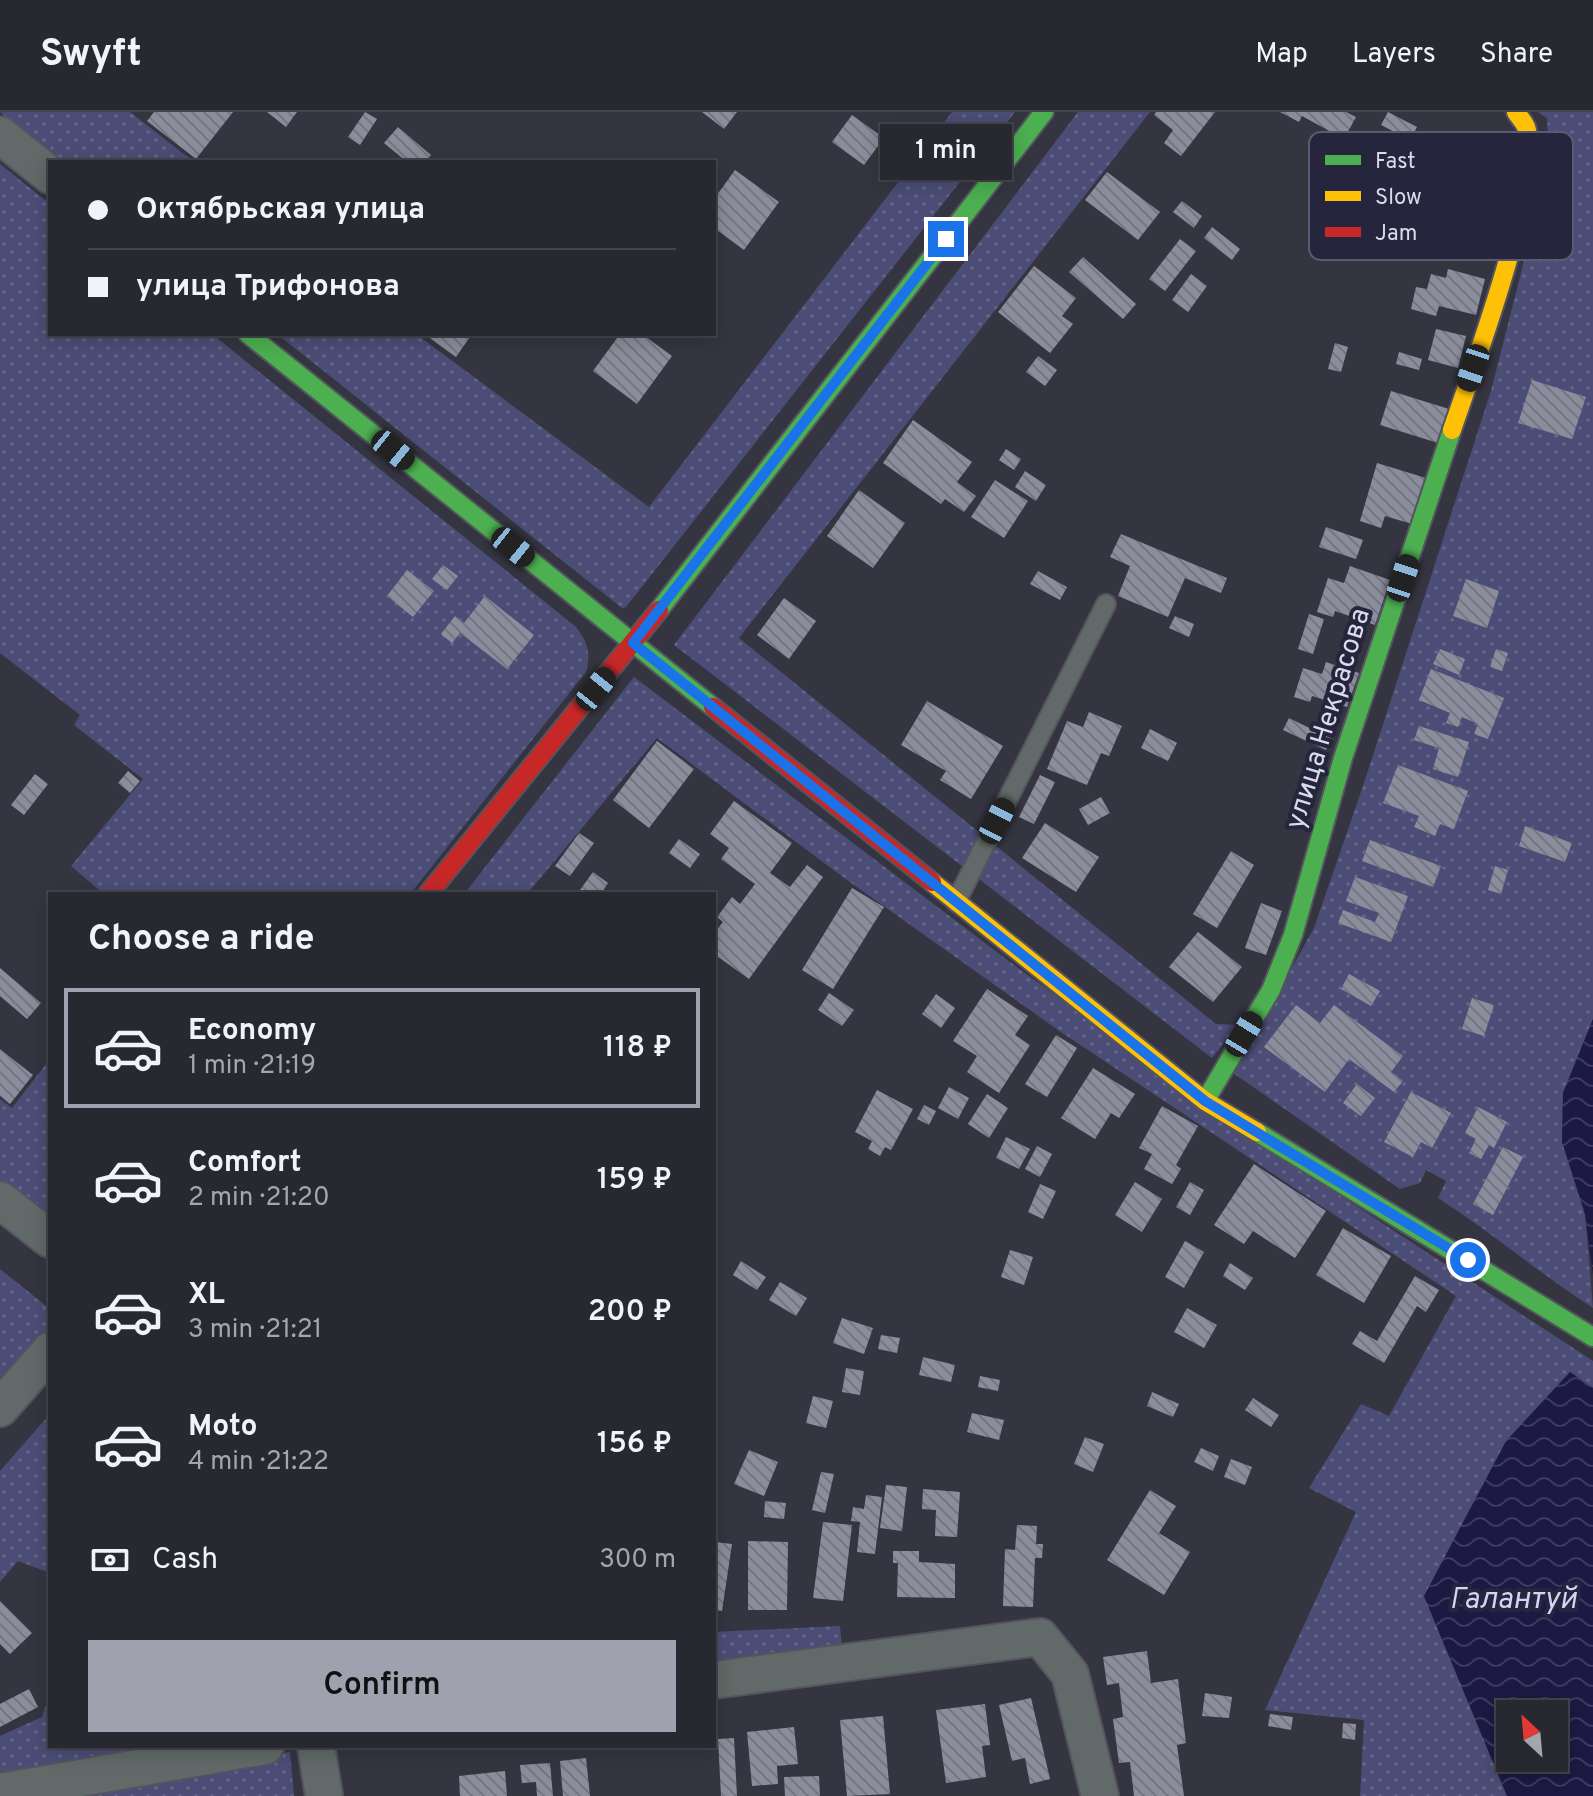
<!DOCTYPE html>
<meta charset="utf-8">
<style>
:root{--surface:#282831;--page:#303039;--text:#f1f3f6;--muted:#a5a6ab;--line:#44444d;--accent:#a0a1af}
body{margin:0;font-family:Overpass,sans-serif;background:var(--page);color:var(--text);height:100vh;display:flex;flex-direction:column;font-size:30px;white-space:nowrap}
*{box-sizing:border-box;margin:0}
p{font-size:26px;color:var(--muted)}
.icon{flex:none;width:44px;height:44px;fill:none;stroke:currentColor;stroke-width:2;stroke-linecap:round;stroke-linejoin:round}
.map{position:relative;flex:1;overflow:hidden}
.details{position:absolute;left:48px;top:780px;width:668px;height:856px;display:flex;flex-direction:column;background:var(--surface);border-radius:0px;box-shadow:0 4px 20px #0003,0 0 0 2px var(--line)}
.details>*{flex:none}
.top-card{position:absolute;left:48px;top:48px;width:668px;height:176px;border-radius:0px;box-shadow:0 4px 20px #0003,0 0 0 2px var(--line);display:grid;align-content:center;height:176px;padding:0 40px;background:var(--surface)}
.needle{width:52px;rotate:334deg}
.controls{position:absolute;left:1496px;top:1588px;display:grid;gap:16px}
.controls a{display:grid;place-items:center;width:72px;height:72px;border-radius:0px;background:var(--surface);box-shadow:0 4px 20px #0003,0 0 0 2px var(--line);font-size:40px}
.end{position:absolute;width:36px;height:36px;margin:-18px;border:10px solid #1a73e8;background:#fff;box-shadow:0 0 0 4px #fff}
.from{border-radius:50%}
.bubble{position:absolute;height:56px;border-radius:0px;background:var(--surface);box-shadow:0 4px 20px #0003,0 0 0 2px var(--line);font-size:26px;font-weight:600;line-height:56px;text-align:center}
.car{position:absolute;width:24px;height:48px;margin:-24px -12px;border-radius:10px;box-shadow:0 0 6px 2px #0007;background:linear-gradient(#222 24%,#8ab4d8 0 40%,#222 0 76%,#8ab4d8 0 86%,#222 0)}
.top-card b{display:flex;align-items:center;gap:28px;height:76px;font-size:30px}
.top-card b+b{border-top:2px solid var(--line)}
.top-card i{width:20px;height:20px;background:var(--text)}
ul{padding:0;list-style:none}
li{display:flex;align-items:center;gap:24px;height:120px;margin:0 16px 12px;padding:0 24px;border:4px solid transparent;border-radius:0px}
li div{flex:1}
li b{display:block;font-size:30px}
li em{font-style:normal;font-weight:600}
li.current{border-color:var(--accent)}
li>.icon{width:72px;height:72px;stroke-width:1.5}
h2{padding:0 40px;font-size:36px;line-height:96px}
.pay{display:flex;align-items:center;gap:20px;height:88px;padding:0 40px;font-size:30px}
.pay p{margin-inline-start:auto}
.action{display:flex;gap:16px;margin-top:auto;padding:16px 40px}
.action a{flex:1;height:92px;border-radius:0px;background:var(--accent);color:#111;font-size:32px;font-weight:600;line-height:92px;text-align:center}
header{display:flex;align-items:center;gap:48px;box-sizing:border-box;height:112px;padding:0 40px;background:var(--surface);border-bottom:2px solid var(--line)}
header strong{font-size:38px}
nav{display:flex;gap:44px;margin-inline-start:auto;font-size:28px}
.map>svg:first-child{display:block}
.grass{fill:url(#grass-dots)}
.water{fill:url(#water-waves);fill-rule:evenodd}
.building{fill:url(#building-back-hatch)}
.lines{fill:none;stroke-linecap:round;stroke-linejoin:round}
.lane-casing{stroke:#54545f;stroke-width:22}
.street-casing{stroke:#54545f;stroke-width:40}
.fast-casing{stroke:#54545f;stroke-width:22}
.slow-casing{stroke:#54545f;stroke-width:22}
.jam-casing{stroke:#54545f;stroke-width:22}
.lane{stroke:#616a68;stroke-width:18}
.street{stroke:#616a68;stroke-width:36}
.fast{stroke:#4caf50;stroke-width:18}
.slow{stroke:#ffc107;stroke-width:18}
.jam{stroke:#c62828;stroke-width:18}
.route{stroke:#1a73e8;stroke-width:10}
.labels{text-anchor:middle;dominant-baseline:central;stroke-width:8;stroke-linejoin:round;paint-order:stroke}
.street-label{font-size:28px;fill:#dadbea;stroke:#25263d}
.water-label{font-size:30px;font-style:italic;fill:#d3d5f7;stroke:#25263d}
.key{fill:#25263d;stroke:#5b5c71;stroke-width:2}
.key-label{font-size:22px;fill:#dadbea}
</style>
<header>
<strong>Swyft</strong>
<nav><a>Map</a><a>Layers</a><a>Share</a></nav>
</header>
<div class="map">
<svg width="1593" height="1684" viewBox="0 0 1593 1684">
<defs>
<pattern id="grass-dots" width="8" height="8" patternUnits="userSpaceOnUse" patternTransform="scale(2)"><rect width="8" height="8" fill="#4b4d76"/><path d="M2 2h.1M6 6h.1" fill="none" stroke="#64668a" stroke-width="1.8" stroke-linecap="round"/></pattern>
<pattern id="water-waves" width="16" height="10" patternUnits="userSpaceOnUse" patternTransform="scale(2)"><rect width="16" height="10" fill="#1c1944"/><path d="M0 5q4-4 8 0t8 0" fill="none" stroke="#3c3a5f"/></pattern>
<pattern id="building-back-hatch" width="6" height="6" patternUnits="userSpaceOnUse" patternTransform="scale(2)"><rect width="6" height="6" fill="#8c8d9c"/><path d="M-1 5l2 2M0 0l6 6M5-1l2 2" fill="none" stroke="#767682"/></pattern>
</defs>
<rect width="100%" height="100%" fill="#353541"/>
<!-- grass -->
<path class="grass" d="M0,0h130l64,50h-132z
M952,0h63l-389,495 -4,1 -345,-274h139l233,173z
M1078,0h72l-411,526 477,386 23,1 -27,33 -538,-413z
M1538,0h55v907l-30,74 -1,49 23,72 8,94c-54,-35 -102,-76 -155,-110l8,-17 -20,-11 -6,13 -20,6 -167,-116 81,-145 50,-145 127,-392 31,-122 26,-133 -1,-18z
M0,52l50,40v130h162l364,293c12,16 15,26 10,45l-176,222h-306l-33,-28 72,-87 -69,-54 6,-10 -80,-62z
M634,565l384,291 245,177 330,216v27l-23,-16 -146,224 83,200h-147l4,-76 -99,-10 91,-198 -47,-24 52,-84 28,12 67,-120 -398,-266 -211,-150 -190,-142 -130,156h-63z
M50,947v178l-50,-39v-99l12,9z
M0,1157l50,40v28l-50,57z
M50,1302v159l-32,-12 -18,21v-111z
M840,1514l2,23 -128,11v-28z
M50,1581v53h137l-187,35v-45l42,-19z
M290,1640l4,44h-264z"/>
<!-- water -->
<path class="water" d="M1593,907v256l-8,-61 -23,-72 1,-49z
M1570,1260l23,16v408h-86l-83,-200 82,-155zM1510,1602h44v44h-44z"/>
<!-- building -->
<path class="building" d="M154,0h79l-37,47 -49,-38z
M267,0h30l-11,15z
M365,0l12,7 -17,26 -12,-8z
M702,0h35l-13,17z
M1156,0h59l-34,44 -17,-13 9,-13 -19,-15z
M1280,0h66l10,5 -12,22 -42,-23 -3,6z
M1388,0l29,15 -7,13 -29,-15z
M852,3l32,23 -20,27 -32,-23z
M398,15l33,28 -6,7h-18l-23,-19z
M735,58l44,32 -35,48 -30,-22v-29z
M1107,60l53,40 -22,28 -53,-40z
M1182,89l20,15 -8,12 -21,-16z
M1212,115l28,22 -8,11 -28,-22z
M1180,127l16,12 -31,40 -16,-12z
M1083,145l53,47 -13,15 -54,-47z
M1034,154l42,32 -14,18 11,8 -23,29 -52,-41z
M1448,157l37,10 -9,36 -37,-9 -3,10 -25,-7 5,-22 11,2 4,-15 15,4z
M1191,162l16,12 -19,26 -16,-12z
M1436,217l30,7 -8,32 -30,-8z
M424,222h48l-16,23z
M620,222h22l30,22 -35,48 -44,-33z
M1335,231l13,4 -7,25 -13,-3z
M1399,240l23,7 -3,11 -23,-6z
M1038,244l19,14 -12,16 -19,-14z
M1532,268l54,17 -14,42 -54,-16z
M1391,279l58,18 -11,34 -58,-18z
M913,308l59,42 -15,20 19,14 -12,16 -19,-13 -4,5 -58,-41z
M1006,337l15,10 -7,11 -15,-10z
M1377,351l49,15 -14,46 -27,-8 -4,12 -21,-7z
M1025,359l21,14 -10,16 -21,-14z
M995,368l33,21 -24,37 -33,-21z
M859,378l46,33 -32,45 -46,-32z
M1326,415l37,13 -7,19 -37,-12z
M1121,422l106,44 -6,15 -36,-15 -17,39 -50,-21 12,-30 -20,-9z
M443,453l15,11 -11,14 -15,-11z
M1350,454l40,14 -15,45 -40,-14 -2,6 -16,-5 11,-34 16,5z
M407,458l27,21 -21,26 -26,-21z
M1038,459l29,16 -7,13 -30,-16z
M1466,467l33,12 -12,37 -34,-12z
M485,484l49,39 -27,34 -47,-36 -8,10 -11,-9 14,-18 9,7z
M784,486l32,23 -27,38 -32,-24z
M1309,502l15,5 -11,35 -15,-5z
M1175,504l19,8 -5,13 -20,-9z
M1440,537l25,10 -6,16 -26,-11z
M1496,537l12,4 -6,18 -12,-4z
M1326,550l33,11 -12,34 -35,-11 -2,6 -16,-5 9,-29 19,6z
M1431,557l73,29 -16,41 -14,-5 4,-10 -16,-7 -4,10 -12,-4 4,-10 -31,-13z
M927,589l76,45 -32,53 -31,-19 6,-9 -45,-26z
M1089,600l33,14 -13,30 -8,-3 -14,32 -40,-16 20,-48 16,6z
M1289,606l43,21 -6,11 -43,-20z
M1419,614l50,16 -11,35 -25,-8 6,-21 -25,-8z
M1150,617l27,14 -9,18 -27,-13z
M657,629l37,28 -45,59 -36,-28z
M1398,653l70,26 -14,38 -14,-5 -5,12 -21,-9 5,-11 -36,-13z
M128,659l12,10 -10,12 -12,-10z
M35,662l13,10 -24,31 -13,-10z
M1040,663l15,7 -21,42 -15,-7z
M1101,685l9,16 -22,12 -9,-16z
M734,689l58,42 -22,30 20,14 17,-22 16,12 -74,102 -35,-25v-21l9,-11 -6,-5 15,-20 8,7 15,-20 -34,-25 8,-11 -19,-14z
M1045,711l54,34 -23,35 -54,-34z
M1525,714l47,17 -7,19 -46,-16z
M579,721l15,10 -24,33 -15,-10z
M679,727l21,15 -10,14 -21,-15z
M1370,728l71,26 -8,21 -71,-26z
M1231,739l23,14 -37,63 -24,-14z
M1495,754l13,4 -7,24 -13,-4z
M593,760l15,11 -7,11h-24z
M1355,765l53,19 -17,46 -53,-19 5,-13 32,12 4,-9 -33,-12z
M852,776l32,19 -51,82 -31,-19z
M1261,791l21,8 -16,44 -21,-7z
M1198,820l44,35 -29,35 -44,-35z
M0,856l41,35 -14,16 -27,-23z
M1349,862l31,17 -9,15 -30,-17z
M987,877l41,27 -13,19 15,10 -31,48 -32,-21 10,-16 -24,-15z
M829,881l25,17 -12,16 -24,-16z
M936,882l19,14 -14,20 -19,-14z
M1472,886l22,7 -10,31 -22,-7z
M1296,893l24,18 14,-18 69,51 -12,16 12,9 -9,11 -45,-33 -24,33 -61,-45z
M1056,923l21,13 -30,49 -22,-13z
M0,937l33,26 -23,29 -10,-8z
M1093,956l42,26 -16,24 -8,-5 -16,26 -34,-21z
M1357,972l18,14 -14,18 -18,-13z
M949,975l20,11 -11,21 -20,-11z
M877,978l36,19 -22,41 -6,-3 -5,9 -12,-7 4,-8 -17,-9z
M1411,980l40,21 -19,35 -11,-6 -8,15 -29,-15z
M987,982l21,14 -19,30 -21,-14z
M924,993l12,6 -7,14 -12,-6z
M1162,994l36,20 -22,39 5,4 -9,15 -28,-15 8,-15 -13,-6z
M1478,995l29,15 -13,26 -5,-3 -8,14 -12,-6 7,-14 -11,-6z
M1006,1025l24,12 -11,20 -23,-11z
M1037,1034l15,8 -12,23 -15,-8z
M1503,1035l20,10 -30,58 -20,-11z
M1254,1052l72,47 -31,47 -42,-27 -9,13 -30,-19z
M1135,1070l27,17 -20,33 -27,-17z
M1190,1070l14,8 -14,25 -14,-8z
M1040,1072l16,7 -13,28 -15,-7z
M1343,1116l48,28 -27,47 -48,-28z
M1185,1129l19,11 -20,36 -19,-11z
M1010,1138l23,7 -9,28 -23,-8z
M741,1149l25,16 -9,13 -24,-15z
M1230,1151l23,15 -8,12 -22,-14z
M1415,1164l24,14 -13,22 -9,-6 -33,57 -32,-19 8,-13 17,10z
M780,1170l27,16 -11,18 -27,-16z
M1187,1196l30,17 -13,23 -30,-16z
M842,1206l31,10 -9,26 -31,-11z
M881,1223l19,3 -3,15 -19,-4z
M923,1245l32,8 -4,17 -32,-7z
M846,1256l18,3 -4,24 -18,-3z
M980,1264l20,4 -2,11 -20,-4z
M1152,1280l27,12 -6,13 -26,-11z
M813,1284l20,5 -7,27 -20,-5z
M1253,1286l26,17 -8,12 -26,-17z
M972,1301l32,7 -5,20 -32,-8z
M1085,1325l19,7 -11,28 -19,-8z
M1201,1336l18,8 -6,15 -19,-9z
M749,1338l29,12 -14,34 -30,-12z
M1231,1347l21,8 -7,18 -21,-8z
M821,1360l13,2 -9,39 -13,-3z
M886,1373l21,2 -5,44 -22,-3z
M923,1377l37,3 -3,45 -22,-1 1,-26 -14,-1z
M1150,1378l26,16 -17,27 31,19 -26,43 -57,-35z
M866,1383l16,2 -7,57 -18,-2 3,-30 -9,-1 2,-14 11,2z
M765,1389l21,2 -2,16 -20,-2z
M823,1410l29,3 -9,76 -30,-3z
M1017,1413l20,1 -1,18h7l-1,14h-7l-2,49 -30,-1 2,-57 10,1z
M748,1429l40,1 -1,68h-39z
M716,1430l16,2 -10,67 -8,-1z
M893,1439h26v11l36,2v34l-58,-1 1,-34h-5z
M0,1489l32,32 -22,21 -10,-10z
M1147,1539l4,32 27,-4 8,64 -9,2 7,51h-50l-4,-34 -11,1 -6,-44 10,-2 -4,-34 -12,2 -4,-28z
M29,1577l9,18 -38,20v-23z
M1205,1581l27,4 -3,21 -27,-2z
M1031,1586l19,81 -20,5 -5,-26 -13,3 -13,-56z
M985,1592l5,41 -8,1 4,31 -40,6 -10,-73z
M1270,1602l23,3 -2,13 -23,-4z
M883,1604l7,78 -43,2 -7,-76z
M1343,1611l13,1 -1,16 -13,-2z
M794,1615l4,37 -21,2 1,18 -26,2 -5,-54z
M734,1626l3,58h-16l-3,-57z
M586,1646l4,38h-27l-3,-35z
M550,1651l3,33h-16l-1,-14 -14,1 -2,-18z
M505,1659l2,25h-47l-1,-20z
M819,1664l1,20h-35l-1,-19z"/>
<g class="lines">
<defs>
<path id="lane" d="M956,790l150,-298"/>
<path id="street" d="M0,23l50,40
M0,1088l50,39
M0,1296l50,-57
M714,1568l326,-43 30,37 30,122
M316,1634l8,50
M0,1680l265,-46"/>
<path id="fast" d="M248,222l465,373
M659,498l385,-498
M1205,989l66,-111 22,-55 50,-177 109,-328
M1257,1020l336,205"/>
<path id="slow" d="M1452,318c20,-59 92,-250 74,-303 -2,-5 -7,-10 -10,-15
M932,770l273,219 52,31"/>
<path id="jam" d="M713,595l219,175
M428,782l231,-284"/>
</defs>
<!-- lane casing -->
<use href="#lane" class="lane-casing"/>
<!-- street casing -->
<use href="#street" class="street-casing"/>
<!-- fast casing -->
<use href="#fast" class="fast-casing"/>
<!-- slow casing -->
<use href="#slow" class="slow-casing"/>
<!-- jam casing -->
<use href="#jam" class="jam-casing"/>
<!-- lane -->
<use href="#lane" class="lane"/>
<!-- street -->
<use href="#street" class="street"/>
<!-- fast -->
<use href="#fast" class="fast"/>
<!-- slow -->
<use href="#slow" class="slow"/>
<!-- jam -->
<use href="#jam" class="jam"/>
</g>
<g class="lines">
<!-- route -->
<path class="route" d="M946,127l-313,404 572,458 263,159"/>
</g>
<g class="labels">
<!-- street labels -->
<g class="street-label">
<text transform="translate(1329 607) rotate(-73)">улица Некрасова</text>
</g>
<!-- water labels -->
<g class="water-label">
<text x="1513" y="1488">Галантуй</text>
</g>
</g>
<!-- legend -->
<rect x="1309" y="20" width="264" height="128" rx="12" class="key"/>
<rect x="1325" y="43" width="36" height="10" fill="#4caf50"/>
<rect x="1325" y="79" width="36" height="10" fill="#ffc107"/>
<rect x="1325" y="115" width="36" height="10" fill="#c62828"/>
<g class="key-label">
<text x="1375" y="56">Fast</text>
<text x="1375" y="92">Slow</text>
<text x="1375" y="128">Jam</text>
</g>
</svg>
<div class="controls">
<a><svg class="needle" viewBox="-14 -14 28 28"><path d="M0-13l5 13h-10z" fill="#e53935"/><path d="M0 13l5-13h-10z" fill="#a5a6ab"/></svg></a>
</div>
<i class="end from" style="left:1468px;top:1148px"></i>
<i class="end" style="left:946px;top:127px"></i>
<div class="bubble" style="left:880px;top:12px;width:132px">1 min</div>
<i class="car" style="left:1473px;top:256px;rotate:199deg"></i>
<i class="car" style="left:393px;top:338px;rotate:129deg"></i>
<i class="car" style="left:513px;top:435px;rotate:129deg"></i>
<i class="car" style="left:1403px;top:466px;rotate:18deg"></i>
<i class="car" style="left:596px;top:577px;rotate:39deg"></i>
<i class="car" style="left:997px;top:709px;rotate:27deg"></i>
<i class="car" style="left:1244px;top:922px;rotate:31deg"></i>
<div class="top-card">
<b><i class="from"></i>Октябрьская улица</b>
<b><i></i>улица Трифонова</b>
</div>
<section class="details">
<h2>Choose a ride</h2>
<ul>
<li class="current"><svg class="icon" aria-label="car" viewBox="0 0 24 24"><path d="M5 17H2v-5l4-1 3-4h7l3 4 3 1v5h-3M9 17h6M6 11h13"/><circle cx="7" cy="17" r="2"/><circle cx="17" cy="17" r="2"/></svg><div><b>Economy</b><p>1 min · 21:19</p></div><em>118 ₽</em></li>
<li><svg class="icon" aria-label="car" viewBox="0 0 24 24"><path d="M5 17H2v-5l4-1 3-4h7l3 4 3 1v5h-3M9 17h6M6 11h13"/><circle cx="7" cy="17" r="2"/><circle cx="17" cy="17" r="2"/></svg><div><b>Comfort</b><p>2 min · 21:20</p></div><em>159 ₽</em></li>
<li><svg class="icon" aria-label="car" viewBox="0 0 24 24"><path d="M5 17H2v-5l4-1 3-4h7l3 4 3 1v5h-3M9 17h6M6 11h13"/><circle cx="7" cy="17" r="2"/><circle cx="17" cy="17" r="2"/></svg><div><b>XL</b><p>3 min · 21:21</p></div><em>200 ₽</em></li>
<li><svg class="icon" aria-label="car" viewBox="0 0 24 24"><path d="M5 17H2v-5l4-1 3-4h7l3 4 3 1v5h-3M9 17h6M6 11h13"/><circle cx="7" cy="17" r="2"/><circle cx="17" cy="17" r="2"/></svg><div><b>Moto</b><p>4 min · 21:22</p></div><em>156 ₽</em></li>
</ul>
<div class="pay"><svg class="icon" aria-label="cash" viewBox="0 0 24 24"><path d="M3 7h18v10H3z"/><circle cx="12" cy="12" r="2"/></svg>Cash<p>300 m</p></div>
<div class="action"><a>Confirm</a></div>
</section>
</div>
